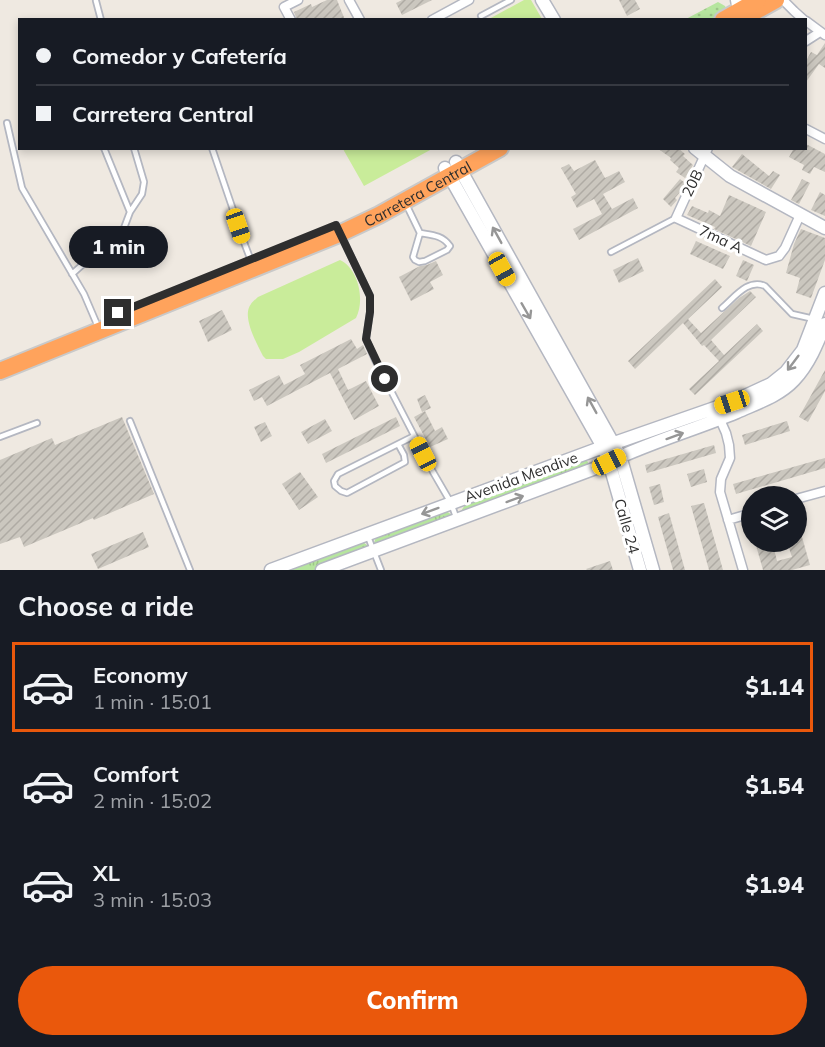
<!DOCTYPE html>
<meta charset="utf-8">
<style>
:root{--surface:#171b24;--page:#242831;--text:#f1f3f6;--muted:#9ea1a6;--line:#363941;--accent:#ea580c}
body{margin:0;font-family:Mulish,sans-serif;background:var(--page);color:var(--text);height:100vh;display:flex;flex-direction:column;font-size:22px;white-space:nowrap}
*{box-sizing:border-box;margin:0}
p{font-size:20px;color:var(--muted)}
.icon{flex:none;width:33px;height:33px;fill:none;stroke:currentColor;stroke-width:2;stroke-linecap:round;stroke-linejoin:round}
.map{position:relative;height:570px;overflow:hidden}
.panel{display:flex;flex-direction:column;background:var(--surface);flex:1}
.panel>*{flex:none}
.guide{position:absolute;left:18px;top:18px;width:789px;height:132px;border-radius:0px;box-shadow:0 3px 9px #0003;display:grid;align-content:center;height:132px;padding:0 18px;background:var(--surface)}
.tools{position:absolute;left:741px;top:486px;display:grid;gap:12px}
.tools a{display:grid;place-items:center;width:66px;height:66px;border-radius:50%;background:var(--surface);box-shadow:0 3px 9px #0003;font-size:30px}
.end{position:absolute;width:27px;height:27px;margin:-14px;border:8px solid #2e2e2e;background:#fff;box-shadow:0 0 0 3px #fff}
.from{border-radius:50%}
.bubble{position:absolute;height:42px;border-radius:21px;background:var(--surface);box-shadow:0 3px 9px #0003;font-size:20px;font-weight:800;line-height:42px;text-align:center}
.car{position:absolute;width:18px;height:36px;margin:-18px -9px;border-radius:8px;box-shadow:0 0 4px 2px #0007;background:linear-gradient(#f5c518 24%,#345 0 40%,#f5c518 0 76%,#345 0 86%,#f5c518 0)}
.guide b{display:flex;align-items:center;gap:21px;height:57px;font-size:22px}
.guide b+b{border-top:2px solid var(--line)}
.guide i{width:15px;height:15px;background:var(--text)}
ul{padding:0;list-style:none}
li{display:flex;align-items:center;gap:18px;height:90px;margin:0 12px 9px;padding:0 6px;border:3px solid transparent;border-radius:0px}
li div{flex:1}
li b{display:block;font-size:22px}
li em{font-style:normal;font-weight:800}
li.current{border-color:var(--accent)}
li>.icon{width:54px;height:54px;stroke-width:1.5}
h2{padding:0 18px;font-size:27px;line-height:72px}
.cta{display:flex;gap:12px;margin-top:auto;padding:12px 18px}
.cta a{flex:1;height:69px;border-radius:36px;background:var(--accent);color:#fff;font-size:24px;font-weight:800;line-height:69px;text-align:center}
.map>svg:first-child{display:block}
.grass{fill:url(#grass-dots)}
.park{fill:url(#park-tufts)}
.pitch{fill:#c9ec9a}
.building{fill:url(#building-hatch);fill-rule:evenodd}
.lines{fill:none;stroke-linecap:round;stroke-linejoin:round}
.lane-casing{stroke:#b4b7c1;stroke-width:8}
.street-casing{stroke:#b4b7c1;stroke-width:11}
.secondary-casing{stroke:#b4b7c1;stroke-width:15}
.highway-casing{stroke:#c9c9c9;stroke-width:20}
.lane{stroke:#fff;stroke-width:4.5}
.street{stroke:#fff;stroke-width:8}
.secondary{stroke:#fff;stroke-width:12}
.highway{stroke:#ffa35c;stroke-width:16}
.oneway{stroke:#969696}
.route{stroke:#2e2e2e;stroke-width:8}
.labels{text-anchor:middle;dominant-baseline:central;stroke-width:6;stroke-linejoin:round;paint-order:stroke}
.street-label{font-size:15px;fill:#2e2e2e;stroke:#fff}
</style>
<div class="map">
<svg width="825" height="570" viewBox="0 0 825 570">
<defs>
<pattern id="grass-dots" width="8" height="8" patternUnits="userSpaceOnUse" patternTransform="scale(1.5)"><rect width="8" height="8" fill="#b6e59e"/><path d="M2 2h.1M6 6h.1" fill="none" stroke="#9dc588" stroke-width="1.8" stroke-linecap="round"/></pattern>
<pattern id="park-tufts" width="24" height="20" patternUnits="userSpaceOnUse" patternTransform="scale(1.5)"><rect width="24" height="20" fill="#b6e59e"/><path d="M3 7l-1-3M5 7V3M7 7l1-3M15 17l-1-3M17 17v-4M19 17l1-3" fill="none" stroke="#9dc588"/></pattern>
<pattern id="building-hatch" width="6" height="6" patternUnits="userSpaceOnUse" patternTransform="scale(1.5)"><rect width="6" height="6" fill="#cbc7bf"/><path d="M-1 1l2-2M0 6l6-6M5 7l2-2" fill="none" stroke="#afaba4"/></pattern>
</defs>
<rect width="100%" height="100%" fill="#efe9e1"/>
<!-- grass -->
<path class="grass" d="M718,2l7,4 2,4 -10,9 -33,1z"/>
<!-- park -->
<path class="park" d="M584,458l4,4 -1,5 -117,46 -9,-2 4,-6z
M446,511l6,4 -73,33 -5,-5 2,-6z
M363,542l5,4 -2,5 -51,19h-31z"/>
<!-- pitch -->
<path class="pitch" d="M524,0h7l11,19h-53z
M343,149h89l-68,37z
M340,260c19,9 25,41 16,58l-57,34 -16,7h-17l-3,-3c-6,-12 -22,-40 -12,-52 1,-2 5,-5 7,-7z"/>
<!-- building -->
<path class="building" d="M327,0h10l8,20h-48l-3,-8 17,-8 1,3z
M402,0h30l-30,15 -6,-12z
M619,0h16l5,9 -13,7z
M825,43v25l-6,-4 -13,18v-21l5,-9 6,3z
M806,144l19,10v18l-11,-5 -4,7 -8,-4 2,-5 -15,-8 5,-9h12z
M657,148h21l7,6 -2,2 10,9 -8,13 -9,-6 3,-4 -9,-8 1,-2z
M742,154l27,22 4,-5 7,4 -9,14 -39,-22z
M595,160l10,18 14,-7 6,11 -22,12 9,15 21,-11 5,10 -59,32 -6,-11 29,-15 -8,-15 -17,9 -6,-11 5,-3 -15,-26 8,-4 5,7z
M680,179l5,4 -3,7 -7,8 2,2 -6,7 -8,-8z
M802,179l8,4 -11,21 -8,-4z
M820,192l5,3v21l-14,-6z
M729,195l37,17 -15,34 -37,-17 1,-2 -28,-12 5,-9 16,7 1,-3 11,6z
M801,229l24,9v22l-14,38 -15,-5 4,-15 -14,-5 8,-29z
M696,241l34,15 -7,13 -33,-15z
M638,258l6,13 -25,12 -6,-13z
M743,260l11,5 -7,16 -11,-5z
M436,261l7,14 -13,7 4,7 -23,12 -12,-24 21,-11 7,-1z
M715,279l7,8 -34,32 13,14 38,-35 11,-7 6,6 -45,43 13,15 33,-31 6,7 -68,64 -6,-6 30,-28 -15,-16 -2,1 -19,-23 -48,46 -7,-8z
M222,310l10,20 -24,12 -9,-21z
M351,339l6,10 6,-4 4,9 -29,15 10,21 18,-9 13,25 -25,14 -24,-47 -63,33 -5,-9 -8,4 -5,-11 30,-15 5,10 8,-4 13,-7 -5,-9z
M825,370v21l-17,31 -9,-5z
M425,395l6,13 -9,4 -5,-13z
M425,411l10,20 7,-4 6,12 -18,8 -16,-30z
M122,417l32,77 -60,26 -1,-2 -69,29 -4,-10 -20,7v-84l52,-22 3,7z
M396,417l4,9 -74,37 -4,-9z
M325,419l7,12 -24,13 -7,-12z
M787,421l3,10 -45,14 -3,-10z
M265,422l7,14 -11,6 -7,-15z
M714,445l2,8 -69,20 -2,-8z
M825,458v10l-89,26 -3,-10z
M704,469l3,13 -16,5 -4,-13z
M300,472l18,25 -19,13 -17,-26z
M660,484l4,18 -10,3 -5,-18z
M704,503l19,67h-14l-18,-64z
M669,513l16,57h-12l-15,-53z
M798,523l12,42 -18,5h-29l-8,-28h41v-18zM788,545l4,12 -15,4 -3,-12z
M143,532l6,15 -51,22 -7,-15z
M610,561l3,9h-26l-1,-1z"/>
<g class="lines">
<defs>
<path id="lane" d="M96,1l5,19
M481,16l30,-16
M7,123l15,65 62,106 15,35
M212,148l33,97 8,21
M406,204l14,29 -7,24 2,3 4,2 6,-1 22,-11 3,-4c-8,-11 -18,-11 -30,-13
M130,212l12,-18 2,-12 -10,-34
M336,225l34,71v16l-4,27 9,21 58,112 18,31 5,14
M611,252l65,-34
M72,274l52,-46 6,-16 -26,-64
M722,308c12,-10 26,-30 43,-22l27,28 22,5
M130,421l60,149
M0,437l37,-14
M398,444l6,11 1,7 -58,31 -6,-2 -6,-5 -1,-5 4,-7 76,-38
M367,534l14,36"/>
<path id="street" d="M349,0l11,20
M783,0l11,11 10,9
M291,20l-7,-13 14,-7
M432,20l37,-20
M806,21l19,14
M806,41l14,-9
M806,129l19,10
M708,148l-32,70 90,42 13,-4 6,-8 15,-33
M718,415l8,18 3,12 1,13 -9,21 -1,13 23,78
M796,499l29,-8
M728,520l24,-7"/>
<path id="secondary" d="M542,0l12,20
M737,0l4,20
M695,148l35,28 95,52
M456,162l164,294 33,114
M445,168l158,279 6,15 31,108
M271,570l332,-123 129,-45 39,-18 15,-12 17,-22 22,-57
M322,570l274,-102c45,-23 95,-37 141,-56 20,-9 42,-16 57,-32 15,-16 23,-36 31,-56"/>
<g id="highway">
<path d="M749,15l27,-15"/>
<path d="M723,20l35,-20"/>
<path id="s1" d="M0,371l339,-137 40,-19 121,-67"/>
</g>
</defs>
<!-- lane casing -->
<use href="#lane" class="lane-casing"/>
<!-- street casing -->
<use href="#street" class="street-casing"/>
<!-- secondary casing -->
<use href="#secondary" class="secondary-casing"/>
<!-- highway casing -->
<use href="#highway" class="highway-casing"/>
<!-- lane -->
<use href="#lane" class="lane"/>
<!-- street -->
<use href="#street" class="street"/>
<!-- secondary -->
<use href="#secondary" class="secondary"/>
<!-- highway -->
<use href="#highway" class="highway"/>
</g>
<!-- one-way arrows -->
<defs><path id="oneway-shaft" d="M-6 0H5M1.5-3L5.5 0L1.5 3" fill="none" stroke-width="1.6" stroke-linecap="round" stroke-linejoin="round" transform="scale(1.5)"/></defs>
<g class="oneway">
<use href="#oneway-shaft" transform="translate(497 235) rotate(-119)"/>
<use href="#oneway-shaft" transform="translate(526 311) rotate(60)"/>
<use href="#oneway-shaft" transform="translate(793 363) rotate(127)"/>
<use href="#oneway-shaft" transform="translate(592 405) rotate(-119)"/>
<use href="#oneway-shaft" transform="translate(675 436) rotate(-20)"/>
<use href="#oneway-shaft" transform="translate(515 499) rotate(-20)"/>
<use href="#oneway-shaft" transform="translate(430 511) rotate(160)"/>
</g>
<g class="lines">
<!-- route -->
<path class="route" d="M118,313l218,-88 34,71v16l-4,27 19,40"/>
</g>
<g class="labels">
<!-- street labels -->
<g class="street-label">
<text transform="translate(692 183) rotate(-64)">20B</text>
<text stroke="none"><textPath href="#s1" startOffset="454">Carretera Central</textPath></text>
<text transform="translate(721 239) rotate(25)">7ma A</text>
<text transform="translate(521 477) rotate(-20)">Avenida Mendive</text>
<text transform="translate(627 526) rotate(74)">Calle 24</text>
</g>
</g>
</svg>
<div class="tools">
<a><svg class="icon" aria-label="layers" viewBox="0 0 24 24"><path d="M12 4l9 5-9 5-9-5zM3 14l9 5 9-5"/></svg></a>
</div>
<i class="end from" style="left:385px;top:379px"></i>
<i class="end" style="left:118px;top:313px"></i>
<div class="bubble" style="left:69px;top:226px;width:99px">1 min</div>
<i class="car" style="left:238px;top:226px;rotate:161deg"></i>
<i class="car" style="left:502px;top:269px;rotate:151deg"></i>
<i class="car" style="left:732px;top:402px;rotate:252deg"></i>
<i class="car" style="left:423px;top:454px;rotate:333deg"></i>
<i class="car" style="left:609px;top:462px;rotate:63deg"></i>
<div class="guide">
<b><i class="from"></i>Comedor y Cafetería</b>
<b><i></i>Carretera Central</b>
</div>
</div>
<section class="panel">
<h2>Choose a ride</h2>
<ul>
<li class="current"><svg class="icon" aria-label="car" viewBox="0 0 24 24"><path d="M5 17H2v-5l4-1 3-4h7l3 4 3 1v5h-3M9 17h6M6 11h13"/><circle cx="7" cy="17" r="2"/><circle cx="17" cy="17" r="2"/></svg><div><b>Economy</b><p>1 min · 15:01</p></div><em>$1.14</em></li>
<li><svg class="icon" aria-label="car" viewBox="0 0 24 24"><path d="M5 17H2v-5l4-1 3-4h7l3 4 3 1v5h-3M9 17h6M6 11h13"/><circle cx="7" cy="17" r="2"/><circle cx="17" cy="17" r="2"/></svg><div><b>Comfort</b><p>2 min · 15:02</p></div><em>$1.54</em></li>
<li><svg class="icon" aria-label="car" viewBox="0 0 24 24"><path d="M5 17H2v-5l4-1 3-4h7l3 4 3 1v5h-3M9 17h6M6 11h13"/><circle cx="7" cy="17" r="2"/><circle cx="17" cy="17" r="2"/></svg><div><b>XL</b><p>3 min · 15:03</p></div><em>$1.94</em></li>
</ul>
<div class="cta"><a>Confirm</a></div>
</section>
